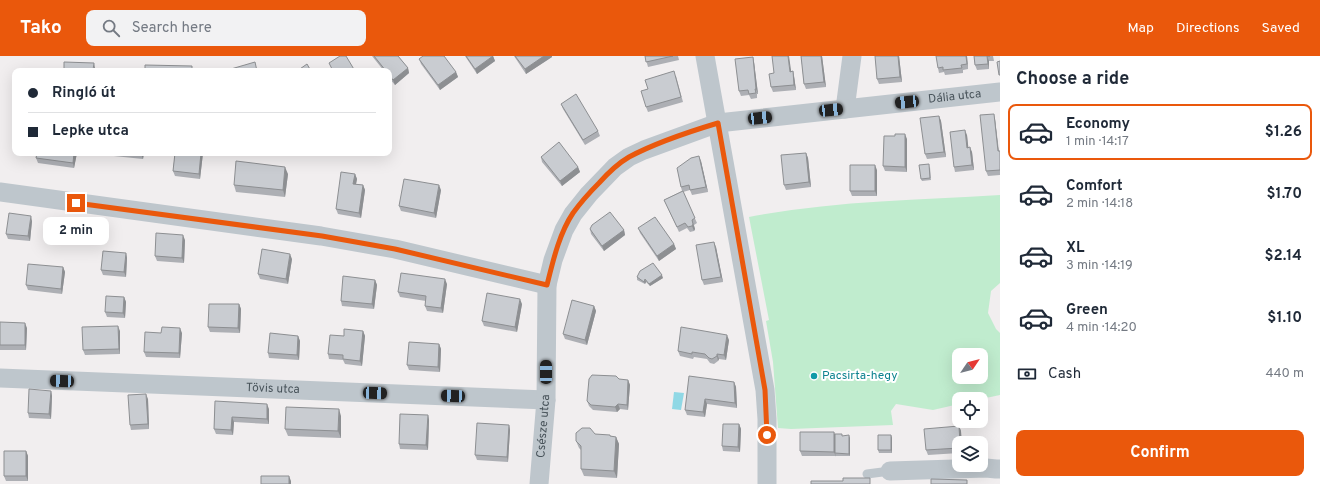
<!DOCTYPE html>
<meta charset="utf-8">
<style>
:root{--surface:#fff;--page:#f2f2f3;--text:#1f2937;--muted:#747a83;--line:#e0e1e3;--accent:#ea580c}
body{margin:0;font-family:Overpass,sans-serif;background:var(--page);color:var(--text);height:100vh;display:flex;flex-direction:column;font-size:15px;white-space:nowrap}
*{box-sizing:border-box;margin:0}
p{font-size:13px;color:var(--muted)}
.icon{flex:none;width:22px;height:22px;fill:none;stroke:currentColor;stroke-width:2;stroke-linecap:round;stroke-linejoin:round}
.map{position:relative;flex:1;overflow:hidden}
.details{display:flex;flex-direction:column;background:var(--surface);width:320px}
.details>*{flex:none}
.top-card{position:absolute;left:12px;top:12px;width:380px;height:88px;border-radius:8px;box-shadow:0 4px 16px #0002;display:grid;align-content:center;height:88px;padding:0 16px;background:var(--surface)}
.needle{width:26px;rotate:55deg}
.tools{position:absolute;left:952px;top:292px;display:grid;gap:8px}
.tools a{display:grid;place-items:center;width:36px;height:36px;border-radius:8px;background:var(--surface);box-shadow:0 4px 16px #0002;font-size:20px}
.end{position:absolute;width:18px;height:18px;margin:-9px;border:5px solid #ea580c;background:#fff;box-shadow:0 0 0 2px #fff}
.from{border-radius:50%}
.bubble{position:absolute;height:28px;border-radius:8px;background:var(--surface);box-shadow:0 4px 16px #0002;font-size:13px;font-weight:700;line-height:28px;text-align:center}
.car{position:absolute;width:12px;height:24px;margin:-12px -6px;border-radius:5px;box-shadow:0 0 3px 1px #0007;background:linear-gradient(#222 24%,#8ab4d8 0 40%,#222 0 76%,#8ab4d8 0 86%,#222 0)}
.top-card b{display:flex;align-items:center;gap:14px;height:38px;font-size:15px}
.top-card b+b{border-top:1px solid var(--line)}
.top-card i{width:10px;height:10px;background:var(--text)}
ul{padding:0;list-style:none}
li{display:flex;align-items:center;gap:12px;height:56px;margin:0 8px 6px;padding:0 8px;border:2px solid transparent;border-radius:8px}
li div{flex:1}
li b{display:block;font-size:15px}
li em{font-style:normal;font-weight:700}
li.current{border-color:var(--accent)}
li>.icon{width:36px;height:36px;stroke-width:1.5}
h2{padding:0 16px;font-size:18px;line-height:48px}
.pay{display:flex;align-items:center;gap:10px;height:44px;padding:0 16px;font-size:15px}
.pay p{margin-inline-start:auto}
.action{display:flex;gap:8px;margin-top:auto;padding:8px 16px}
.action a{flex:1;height:46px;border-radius:8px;background:var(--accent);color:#fff;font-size:16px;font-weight:700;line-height:46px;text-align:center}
header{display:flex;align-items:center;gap:24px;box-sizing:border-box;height:56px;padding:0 20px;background:var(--accent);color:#fff}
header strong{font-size:19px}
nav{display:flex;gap:22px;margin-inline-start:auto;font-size:14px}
.search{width:280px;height:36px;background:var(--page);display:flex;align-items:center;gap:10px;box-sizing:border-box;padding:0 14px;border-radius:8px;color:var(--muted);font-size:15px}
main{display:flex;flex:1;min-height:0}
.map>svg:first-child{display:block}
.green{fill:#c0ecce;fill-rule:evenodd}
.water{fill:#90d8e5}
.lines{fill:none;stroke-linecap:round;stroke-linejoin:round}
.lane{stroke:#bec6cc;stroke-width:9}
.street{stroke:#bec6cc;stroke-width:19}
.wall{fill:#adafb4}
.shaded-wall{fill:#8d8f92}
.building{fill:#c9ccd1;stroke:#8d8f92}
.route{stroke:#ea580c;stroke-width:5}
.culture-dot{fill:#0f9aa8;stroke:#fff;stroke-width:1.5}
.labels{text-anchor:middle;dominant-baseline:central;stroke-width:4;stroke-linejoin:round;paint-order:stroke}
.street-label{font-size:12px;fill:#48535a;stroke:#fff}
.culture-label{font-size:12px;fill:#0d838f;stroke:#fff;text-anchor:start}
</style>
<header>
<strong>Tako</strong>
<div class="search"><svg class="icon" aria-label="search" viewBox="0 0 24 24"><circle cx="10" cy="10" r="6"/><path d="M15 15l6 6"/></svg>Search here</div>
<nav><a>Map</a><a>Directions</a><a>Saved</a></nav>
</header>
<main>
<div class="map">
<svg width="1000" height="428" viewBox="0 0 1000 428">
<rect width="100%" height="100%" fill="#f1eeef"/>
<!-- green -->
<path class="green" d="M1000,139v88l-9,8 -3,22 8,16 4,4v62l-19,4h-22v5l-26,6 -37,-6 -5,7 2,14 -102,4 -13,-1 -5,-66 -7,-41 3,-1 -20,-103c83,-16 167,-17 251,-22zM959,299h22v22h-22z"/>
<!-- water -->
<path class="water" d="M674,336l10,1 -3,17 -9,-1z"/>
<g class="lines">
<!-- lane -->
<path class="lane" d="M867,418l23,-3"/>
<!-- street -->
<g class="street">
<path d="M705,0l60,334 2,29v65"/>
<path d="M845,53l7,-53"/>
<path d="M0,136l321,44 74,13 152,36"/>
<path id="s1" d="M0,322l546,22"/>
<path d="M890,415l96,-3 10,1h4"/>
<path id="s2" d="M539,428l7,-84 1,-115 6,-25 11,-30 9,-16 16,-20 26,-27 14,-10 15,-7 74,-27 282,-31"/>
</g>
</g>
<!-- wall -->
<path class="wall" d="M372,0h26l10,12 1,5 -14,12 -6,-7v-7h-5z
M465,0h28l2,5 -18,13z
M514,0h38v1l-26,17z
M645,0h33l1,4 -31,7z
M801,0h21l4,31 -20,2 -2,-5z
M899,0l3,26 -23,2 -2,-5z
M967,0l1,13 -5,1v3l-18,2 -1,-3 -5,1 -1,-5z
M974,0h19l1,5h-5v8l-12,1 -2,-5z
M753,1l1,5 4,32h-1v4l-6,1 -2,-4 -8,1 -2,-5z
M419,3l37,13 2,5 -18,13 -19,-26z
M791,15h2l1,5 2,14 -23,2 -2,-5z
M676,20l7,26 -35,10 -2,-5 2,-18z
M561,48l37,27 2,5 -15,9 -22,-36z
M939,60l2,5 5,36 -19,2 -2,-5z
M995,63l4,32h1v24l-12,1 -2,-5z
M967,79l1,13 4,4 2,18 -19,2 -1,-5z
M895,80l12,3v33l-22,-1 -2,-5z
M37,97h40l-3,15 -36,-5 -2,-5z
M103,97h41l-1,6 -39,-4z
M175,97h28l-3,26 -25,-3 -2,-5z
M806,97l2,5 3,29 -25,3 -2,-5z
M541,101l37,10 2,5 -18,14 -20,-24z
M701,105l7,31 -16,3 -2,-5 -7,2 14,31 -3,2 1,4 -1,2 -4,1 -3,-4 -8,4 -15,-32 18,-9 -1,-4z
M930,111l1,13 -9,1 -1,-2z
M877,114v26h-25l-2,-5z
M288,118l-3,23 -49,-5 -2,-7z
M355,118l2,5 -1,5 7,1 2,5 -4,28 -23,-4 -2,-5z
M441,134l-5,28 -35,-7 -2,-5z
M32,165l-2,20 -22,-2 -2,-5z
M638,172l36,16 2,5 -17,12 -19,-28z
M590,173l34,1 1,5 -21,16 -13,-17z
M185,184l-1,23 -27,-2 -2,-5z
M716,191l7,35 -19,3 -2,-5z
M126,197l1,5 -1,19 -23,-2 -2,-5z
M292,203l-4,25 -28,-5 -2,-5z
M63,211l2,5 -3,22 -34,-4 -2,-5z
M637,221l26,1 -13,8 -4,-4 -1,2 -8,-4z
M375,224l2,5 -3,24 -32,-3 -1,-5z
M447,228l-4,29 -16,-2 -2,-5 1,-5 -26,-4 -2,-5z
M124,241l2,5 -1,16 -18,-1 -2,-5z
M239,248l2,5 -1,24 -30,-1 -2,-5z
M522,248l-5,28 -33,-6 -2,-5z
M594,250l2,5 -9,34 -22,-6 -2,-5z
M0,266l27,6 -1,22h-26z
M120,275v23l-35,1 -2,-5z
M363,275l2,5 -3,30 -17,-2 -2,-4 -14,-1 -1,-5 16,-18z
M161,277h21l-2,25 -34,-1 -2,-5z
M298,280l2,5 -1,19 -30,-2 -1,-5z
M729,284l-3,20 -7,-1 -1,2 -4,3 -4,-1 -3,-4 -13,-2 -1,2 -13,-3 -2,-5z
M439,288l2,5 -1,23 -31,-2 -2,-5z
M628,324l2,5 -2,25 -8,-1 -3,3 -24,-2 -4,-4 -2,-5z
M734,326l2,5 1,21 -30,-4 -2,13 -18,-2 -2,-5z
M51,335l1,5 -1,23 -22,-1 -1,-5z
M148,343l1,30 -18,1 -1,-5z
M215,345l54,8v15l-35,-2 -1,13 -17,-1 -2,-5z
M428,359l1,5 -1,30 -28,-1 -1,-5z
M341,360v22l-53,-2 -3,-7z
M739,368l2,5 -1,23 -17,-1 -1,-5z
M509,369l1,5 -2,32 -31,-2 -2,-5z
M959,370l2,5 -2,12v10l-31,2 -2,-5z
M595,378l21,3 3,7 -2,34 -33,-2 -3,-7v-19l-2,-2 -3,-7z
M835,378l7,2 8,2v18h-48l-2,-5z
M891,379l1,3v15h-13l-1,-3z
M26,395l2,5v25h-22l-2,-5z"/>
<!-- shaded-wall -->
<path class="shaded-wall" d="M493,0l2,5 -18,13 -2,-5z
M544,0h8v1l-26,17 -1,-5z
M788,0h1l3,21 -2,-5z
M821,0h1l4,31 -2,-5z
M898,0h1l3,26 -2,-5z
M966,0h1l1,13 -1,-5z
M987,0l2,5v8l-1,-5z
M753,1l1,5 4,32 -2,-5z
M94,7l1,5v3h-1z
M408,12l1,5 -14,12 -2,-5z
M793,15l1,5 2,14 -2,-5z
M456,16l2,5 -18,13 -2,-5z
M994,58l1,5 4,37 -1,-5z
M939,60l2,5 5,36 -2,-5z
M965,74l2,5 2,18 -2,-5z
M905,78l2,5v33l-2,-5z
M970,91l2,5 2,18 -2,-5z
M74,97h3l-3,15 -1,-5z
M141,97h3l-1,6 -2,-5z
M201,97h2l-3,26 -1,-5z
M806,97l2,5 3,29 -2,-5z
M699,100l2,5 7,31 -2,-5z
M875,109l2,5v26l-2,-5z
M285,111l3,7 -3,23 -2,-7z
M578,111l2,5 -18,14 -2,-5z
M355,118l2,5 -2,10 -2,-5z
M363,129l2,5 -4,28 -2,-5z
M439,129l2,5 -5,28 -2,-5z
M31,160l1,5 -2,20 -2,-5z
M692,164l3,9 -1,2 -2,-5z
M624,174l1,5 -21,16 -2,-5z
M183,179l2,5 -1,23 -2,-5z
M714,186l2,5 7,35 -2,-5z
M674,188l2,5 -17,12 -2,-5z
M126,197l1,5 -1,19 -2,-5z
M290,198l2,5 -4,25 -2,-5z
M63,211l2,5 -3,22 -1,-5z
M662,219l1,3 -13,8 -1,-2z
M445,223l2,5 -4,29 -2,-5z
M645,223l1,3 -1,2 -1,-2z
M375,224l2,5 -3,24 -2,-5z
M124,241l2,5 -1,16 -2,-5z
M520,243l2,5 -5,28 -2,-5z
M239,248l2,5 -1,24 -2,-5z
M594,250l2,5 -9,34 -2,-5z
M25,267l2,5 -1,22 -1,-5z
M118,270l2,5v23l-1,-5z
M180,272l2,5 -2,25 -1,-5z
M363,275l2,5 -3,30 -2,-5z
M727,279l2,5 -3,20 -2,-5z
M298,280l2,5 -1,19 -2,-5z
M439,288l2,5 -1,23 -2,-5z
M717,298l2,5 -1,2 -1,-5z
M628,324l2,5 -2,25 -1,-5z
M734,326l2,5 1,21 -2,-5z
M51,335l1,5 -1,23 -2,-5z
M146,338l2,5 1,30 -1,-5z
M705,343l2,5 -2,13 -2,-5z
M267,348l2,5v15l-2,-5z
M618,348l2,5 -3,3 -2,-5z
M339,353l2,7v22l-3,-7z
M428,359l1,5 -1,30 -2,-5z
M232,361l2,5 -1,13 -2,-5z
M739,368l2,5 -1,23 -2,-5z
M509,369l1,5 -2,32 -1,-5z
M959,370l2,5 1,12h-2z
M834,376l2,5 -1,16 1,4 -2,-5z
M849,379l1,3v18l-1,-2z
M891,379l1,3v15l-1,-3z
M616,381l3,7 -2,34 -3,-7z
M26,395l2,5v25l-2,-5z
M289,420l2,5v3h-2z"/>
<!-- building -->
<path class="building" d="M340,0h6l9,15h-22l-4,-8z
M374,0h24l10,12 -15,12 -4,-5v-4h-3z
M423,0h21l12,16 -18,13 -19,-26z
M466,0h27l-18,13z
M515,0h29l-19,13z
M645,0h28l-27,6z
M772,0h16l2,16 3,-1 1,14 -23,2 -2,-13 5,-1z
M801,0h20l3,26 -20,2z
M875,0h23l2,21 -23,2z
M936,0h30l1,8 -6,1 1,3 -19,2v-3l-5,1z
M974,0h16h-3l1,8 -13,1z
M753,1l3,32h-1l1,4 -7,1 -1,-4 -9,1 -4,-32z
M1000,5v14h-1l-2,-13z
M64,6l30,1 -1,7 8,1h-37z
M255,6l2,9h-25l-1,-2z
M307,8l4,7h-14z
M145,9l47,1v5h-47z
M674,15l7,26 -35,10 -5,-16 7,-2 -3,-9z
M576,38l22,37 -15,9 -22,-36z
M994,58l4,37h2v19l-14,1 -6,-56z
M939,60l5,36 -19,2 -5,-36z
M965,74l2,18 3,-1 2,18 -18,2 -4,-35z
M895,78h10v33l-22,-1 1,-30h11z
M559,86l19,25 -18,14 -19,-24z
M37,97h37l-1,10 -37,-5z
M175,97h26l-2,21 -26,-3z
M806,97l3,29 -25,3 -3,-30z
M699,100l7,31 -16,3 -1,-5 -8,2 -4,-19 14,-10z
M236,105l49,6 -2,23 -49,-5z
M929,108l1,14 -9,1 -2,-14z
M850,109h25v26h-25z
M341,116l14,2 -2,10 10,1 -4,28 -23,-4z
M404,123l35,6 -5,28 -35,-7z
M683,135l12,27 -3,2 1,4 -1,2 -4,1 -3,-4 -8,4 -13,-27z
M610,156l14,18 -22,16 -12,-17 2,-4z
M9,157l22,3 -3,20 -22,-2z
M655,161l19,27 -17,12 -19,-28z
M156,177l27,2 -1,23 -27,-2z
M714,186l7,35 -19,3 -6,-35z
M262,193l28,5 -4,25 -28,-5z
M103,195l23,2 -2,19 -23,-2z
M653,207l9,12 -13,9 -4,-5 -1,3 -7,-5 3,-6z
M28,208l35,3 -2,22 -35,-4z
M401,217l44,6 -4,29 -16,-2 1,-10 -28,-4z
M343,220l32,4 -3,24 -31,-3z
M487,237l33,6 -5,28 -33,-6z
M106,240l18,1 -1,16 -18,-1z
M572,244l22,6 -9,34 -22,-6z
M209,248h30l-1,24 -30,-1z
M0,266l25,1v22h-25z
M118,270l1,23 -36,1 -1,-23z
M162,271l18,1 -1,25 -35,-1 1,-20 16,1z
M681,271l46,8 -3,20 -7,-1v2l-5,3 -3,-1 -4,-4 -13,-2v2l-14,-3z
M344,273l19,2 -3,30 -17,-2v-4l-15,-1 2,-19 14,1z
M270,277l28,3 -1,19 -29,-2z
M409,286l30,2 -1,23 -31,-2z
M592,319l24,1 3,3 9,1 -1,25 -9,-1 -3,3 -24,-2 -4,-4 2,-22z
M689,320l45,6 1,21 -30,-4 -2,13 -18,-2z
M29,333l22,2 -2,23 -21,-1z
M146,338l2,30 -18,1 -2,-30z
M215,345l52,3v15l-35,-2 -1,13 -17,-1z
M286,351l53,2 -1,22 -53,-2z
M400,358l28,1 -2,30 -27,-1z
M477,367l32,2 -2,32 -32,-2z
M723,368h16l-1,23 -16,-1z
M959,370l1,17h-1v5l-33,2 -2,-21z
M582,372h8l5,6 15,1v1l6,1 -2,34 -33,-2v-23l-5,-5v-8z
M800,376h34v20l-34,-1z
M835,378h7v2l7,-1v19l-14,-1z
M878,379h13v15h-13z
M4,395h22v25h-22z
M261,420h28v8h-28z
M843,422h27v6h-59v-3h32z
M931,423l36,1v4h-36z"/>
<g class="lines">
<!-- route -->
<path class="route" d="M76,147l246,33 73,13 152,36c6,-24 12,-51 26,-72 8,-11 17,-21 26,-30 9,-10 18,-19 30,-26 28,-15 59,-25 89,-34l47,267 2,45"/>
</g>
<!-- markers -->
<circle class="culture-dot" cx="814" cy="320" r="4"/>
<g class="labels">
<!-- street labels -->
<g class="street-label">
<text stroke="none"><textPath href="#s2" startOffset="689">Dália utca</textPath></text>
<text stroke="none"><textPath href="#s1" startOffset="273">Tövis utca</textPath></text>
<text stroke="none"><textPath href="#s2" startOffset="58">Csésze utca</textPath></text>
</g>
<!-- culture labels -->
<g class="culture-label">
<text x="822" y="320">Pacsirta-hegy</text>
</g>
</g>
</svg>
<div class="tools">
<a><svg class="needle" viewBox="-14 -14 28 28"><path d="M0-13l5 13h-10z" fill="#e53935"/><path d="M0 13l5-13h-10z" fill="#747a83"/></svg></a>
<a><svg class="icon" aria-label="locate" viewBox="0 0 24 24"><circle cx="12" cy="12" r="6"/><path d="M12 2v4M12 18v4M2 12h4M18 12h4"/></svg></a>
<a><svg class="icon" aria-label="layers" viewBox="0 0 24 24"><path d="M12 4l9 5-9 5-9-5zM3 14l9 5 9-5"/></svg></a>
</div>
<i class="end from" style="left:767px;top:379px"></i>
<i class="end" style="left:76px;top:147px"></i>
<div class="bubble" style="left:43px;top:161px;width:66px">2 min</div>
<i class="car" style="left:907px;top:46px;rotate:264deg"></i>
<i class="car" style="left:831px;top:54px;rotate:84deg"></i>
<i class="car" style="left:760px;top:62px;rotate:84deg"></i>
<i class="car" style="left:546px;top:316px;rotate:0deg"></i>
<i class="car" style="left:62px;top:325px;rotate:272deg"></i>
<i class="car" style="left:375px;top:337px;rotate:92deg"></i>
<i class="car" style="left:453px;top:340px;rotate:272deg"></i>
<div class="top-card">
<b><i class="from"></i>Ringló út</b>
<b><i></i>Lepke utca</b>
</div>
</div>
<section class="details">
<h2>Choose a ride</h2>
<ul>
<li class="current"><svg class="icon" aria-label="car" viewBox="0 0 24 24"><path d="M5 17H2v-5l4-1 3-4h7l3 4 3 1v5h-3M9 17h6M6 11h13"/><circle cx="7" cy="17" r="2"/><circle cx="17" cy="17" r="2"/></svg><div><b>Economy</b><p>1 min · 14:17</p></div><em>$1.26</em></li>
<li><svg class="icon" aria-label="car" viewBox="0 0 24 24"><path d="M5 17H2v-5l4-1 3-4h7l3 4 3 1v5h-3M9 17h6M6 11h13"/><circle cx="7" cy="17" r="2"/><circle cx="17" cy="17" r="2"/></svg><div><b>Comfort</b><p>2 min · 14:18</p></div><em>$1.70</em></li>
<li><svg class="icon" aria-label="car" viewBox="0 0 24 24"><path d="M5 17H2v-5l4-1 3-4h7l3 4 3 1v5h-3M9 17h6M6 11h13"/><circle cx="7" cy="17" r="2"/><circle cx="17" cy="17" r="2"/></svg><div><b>XL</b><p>3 min · 14:19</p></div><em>$2.14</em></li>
<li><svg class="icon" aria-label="car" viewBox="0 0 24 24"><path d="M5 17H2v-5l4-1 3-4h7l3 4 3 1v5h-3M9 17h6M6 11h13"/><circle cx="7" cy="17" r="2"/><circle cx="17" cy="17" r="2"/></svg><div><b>Green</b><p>4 min · 14:20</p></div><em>$1.10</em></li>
</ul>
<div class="pay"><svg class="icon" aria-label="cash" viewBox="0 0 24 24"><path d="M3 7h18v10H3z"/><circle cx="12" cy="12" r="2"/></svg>Cash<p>440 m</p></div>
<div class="action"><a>Confirm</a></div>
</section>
</main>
